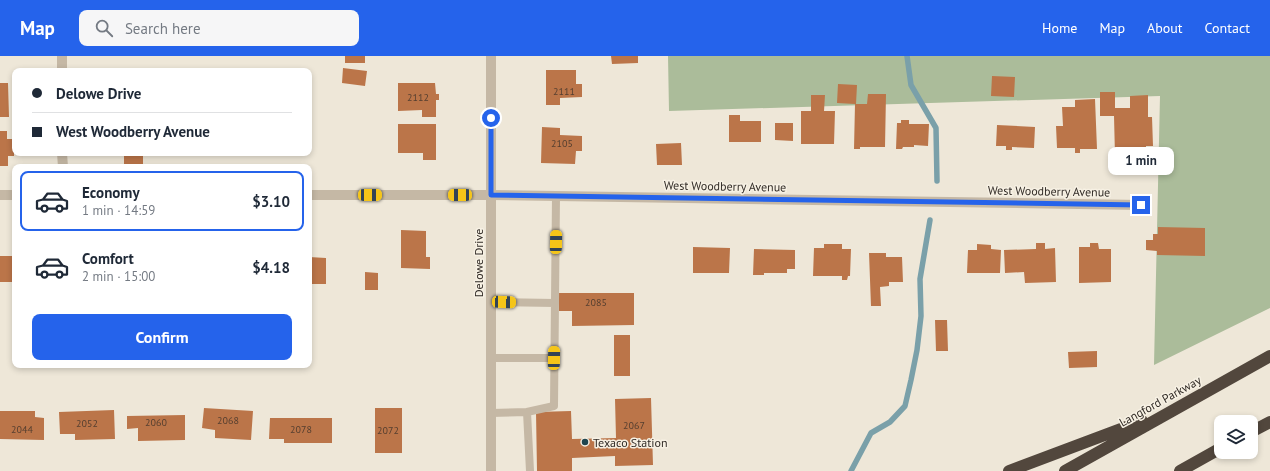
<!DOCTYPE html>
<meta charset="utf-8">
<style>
:root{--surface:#fff;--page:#f6f6f7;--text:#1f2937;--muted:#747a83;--line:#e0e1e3;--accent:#2563eb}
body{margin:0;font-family:"PT Sans",sans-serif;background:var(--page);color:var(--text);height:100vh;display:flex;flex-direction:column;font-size:15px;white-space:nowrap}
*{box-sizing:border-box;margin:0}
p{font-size:13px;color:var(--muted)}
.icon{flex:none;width:22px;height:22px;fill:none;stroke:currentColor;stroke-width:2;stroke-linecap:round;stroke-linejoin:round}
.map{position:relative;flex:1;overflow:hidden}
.sheet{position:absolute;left:12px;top:108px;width:300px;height:204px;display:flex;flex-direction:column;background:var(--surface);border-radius:8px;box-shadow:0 2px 6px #0003}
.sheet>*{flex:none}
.top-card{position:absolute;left:12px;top:12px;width:300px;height:88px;border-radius:8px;box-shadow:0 2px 6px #0003;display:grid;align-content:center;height:88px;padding:0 20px;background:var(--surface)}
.tools{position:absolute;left:1214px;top:359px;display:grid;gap:8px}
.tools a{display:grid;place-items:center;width:44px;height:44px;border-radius:8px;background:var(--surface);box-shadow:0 2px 6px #0003;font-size:20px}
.end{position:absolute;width:18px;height:18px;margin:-9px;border:5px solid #2563eb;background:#fff;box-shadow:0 0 0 2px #fff}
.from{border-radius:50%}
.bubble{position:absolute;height:28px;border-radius:8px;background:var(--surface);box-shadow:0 2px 6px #0003;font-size:13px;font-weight:700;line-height:28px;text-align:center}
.car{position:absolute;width:12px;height:24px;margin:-12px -6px;border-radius:5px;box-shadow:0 0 3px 1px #0007;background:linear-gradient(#f5c518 24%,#345 0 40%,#f5c518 0 76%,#345 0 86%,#f5c518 0)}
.top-card b{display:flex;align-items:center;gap:14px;height:38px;font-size:15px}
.top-card b+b{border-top:1px solid var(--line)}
.top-card i{width:10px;height:10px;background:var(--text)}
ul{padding:7px 0 0;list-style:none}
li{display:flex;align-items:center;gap:12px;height:60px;margin:0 8px 6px;padding:0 12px;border:2px solid transparent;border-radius:8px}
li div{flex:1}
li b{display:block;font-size:15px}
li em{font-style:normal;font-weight:700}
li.selected{border-color:var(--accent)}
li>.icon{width:36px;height:36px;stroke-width:1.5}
.cta{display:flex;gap:8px;margin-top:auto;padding:8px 20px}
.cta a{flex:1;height:46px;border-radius:8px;background:var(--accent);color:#fff;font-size:16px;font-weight:700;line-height:46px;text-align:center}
header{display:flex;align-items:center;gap:24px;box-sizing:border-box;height:56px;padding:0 20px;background:var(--accent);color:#fff}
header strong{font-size:19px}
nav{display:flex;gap:22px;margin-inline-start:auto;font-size:14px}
.search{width:280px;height:36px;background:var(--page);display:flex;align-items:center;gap:10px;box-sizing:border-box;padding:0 14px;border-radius:8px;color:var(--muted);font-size:15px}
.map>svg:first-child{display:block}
.green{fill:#abbc9a}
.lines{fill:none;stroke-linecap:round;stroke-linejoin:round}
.stream{stroke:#7aa0a9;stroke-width:5.5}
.building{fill:#bb7549}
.service{stroke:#c5b8a5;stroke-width:8}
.minor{stroke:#c5b8a5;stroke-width:10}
.tertiary{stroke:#c5b8a5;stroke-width:10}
.motorway{stroke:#52473d;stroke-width:12}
.route{stroke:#2563eb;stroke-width:5}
.poi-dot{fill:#1f454f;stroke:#f7f1e4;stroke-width:1.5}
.labels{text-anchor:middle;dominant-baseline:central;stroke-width:3;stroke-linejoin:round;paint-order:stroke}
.number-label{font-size:10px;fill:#543e2f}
.street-label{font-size:12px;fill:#312b26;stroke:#f7f1e4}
.poi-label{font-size:12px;fill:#312b26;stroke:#f7f1e4;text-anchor:start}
</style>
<header>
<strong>Map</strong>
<div class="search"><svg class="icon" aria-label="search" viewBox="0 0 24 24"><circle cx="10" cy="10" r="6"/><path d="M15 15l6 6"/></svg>Search here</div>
<nav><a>Home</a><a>Map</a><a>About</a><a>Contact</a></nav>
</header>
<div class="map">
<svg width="1270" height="415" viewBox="0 0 1270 415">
<rect width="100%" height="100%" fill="#eee7d8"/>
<!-- green -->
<path class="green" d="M668,0h602v252l-116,57 6,-269 -491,15z"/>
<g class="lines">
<!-- stream -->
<path class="stream" d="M907,0l4,29 25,43 1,53
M851,415l20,-38 19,-11 15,-16 6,-26 6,-30 4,-34 -1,-37 10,-59"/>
</g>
<!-- building -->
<path class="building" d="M345,0h20v7h-20z
M611,0h27v7l-26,1z
M343,12l24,3 -2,15 -23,-3z
M546,14h30v14h6v13l-22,1v7h-14z
M992,20l23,1 -1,20 -23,-1z
M0,27h8l1,34h-9z
M398,27h37l1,11h3v6h-3v17h-14v-7l-24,1z
M838,28l19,1 -1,19h11l1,-10h18l-1,53h-25v2h-6l1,-45 -18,-1z
M1100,36h15v16h15v-12l18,-1v22h4l1,29h-7v4h-15v6h-16l-1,-40h-14z
M811,39h14l-1,16h11l-1,33h-33v-33h10z
M1095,43l2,50h-17v4h-5v-5h-18l-1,-22h7l-1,-19h13v-7z
M729,59h11v6h21v21h-32z
M901,64h8v4h20l-1,22 -14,-1v2h-11l-1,2h-6l1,-26h4z
M775,67h18v18l-18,-1z
M398,68h38v36h-13v-7h-25z
M997,69l38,2 -1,21 -22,-1v3h-6v-4h-10z
M542,71l18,1v7l22,1v15h-6l-1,13 -34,-1z
M0,75h7v8h7v17h-6v10h-8z
M681,87l1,22h-25l-1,-21z
M113,97h34v2h-4v11h-19v-10h-11z
M1158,171l47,1v28l-48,-1v-4l-11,-1v-10h7v-6h5z
M401,174l25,1v26h4v12l-29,-1z
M1036,187h9v6l10,-1 1,34 -31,1 -1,-11 -19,1 -1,-23 32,-1z
M1090,187h8l1,6h12v33l-32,1v-36h11z
M824,188h18v5h9l-1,27h-2l-1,4h-5v-4h-29l1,-28h10z
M977,188l14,1v4l10,1 -1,23h-33l1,-23h9z
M693,191l37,1 -1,25h-36z
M754,193l41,1v19h-8v4h-23v2h-11z
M869,197h17v4h16l1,25h-14v4l-9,1 1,19h-10z
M0,200h15v26h-15z
M309,201l17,1v26h-17z
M365,216l13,1v17h-13z
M559,237h75v32l-62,1v-15h-13z
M935,264h12l1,31h-12z
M309,274h3v10h-3z
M614,279h16v41h-16z
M1097,295v16l-28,1 -1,-16z
M651,342l2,67 -38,1v-10l-43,2v13h-35l-1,-59 35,-1 1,28 44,-1 -1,-39z
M204,352l49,3 -2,29 -36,-2v-8l-13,-2z
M375,352h27v45h-27z
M114,354l1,29 -40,1v-6h-15l-1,-22z
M0,355h35v6l9,1v22l-44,-1z
M185,359v25l-47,1v-13l-11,1v-13z
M270,362h62v25h-48v-4h-15z"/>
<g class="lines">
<!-- service -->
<path class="service" d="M491,246l64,1
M491,302h63
M527,356l27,-6 2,-210
M491,357l36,-1 3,59"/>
<!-- minor -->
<path class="minor" d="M62,0v15
M62,97l1,14
M0,139h15
M309,139h182l650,10"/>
<!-- tertiary -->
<path class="tertiary" d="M491,415v-415"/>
<!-- motorway -->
<path class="motorway" d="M1251,376l19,-10
M1009,415l133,-50
M1065,415l205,-115
M1180,415l41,-23"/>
</g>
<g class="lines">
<!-- route -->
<path class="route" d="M491,62v77l650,10"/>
</g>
<!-- markers -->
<circle class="poi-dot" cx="585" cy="386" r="4"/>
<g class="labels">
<!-- number labels -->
<g class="number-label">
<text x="564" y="35">2111</text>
<text x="418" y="41">2112</text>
<text x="562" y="87">2105</text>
<text x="596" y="246">2085</text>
<text x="228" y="364">2068</text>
<text x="156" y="366">2060</text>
<text x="87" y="367">2052</text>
<text x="634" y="369">2067</text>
<text x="22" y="373">2044</text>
<text x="301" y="373">2078</text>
<text x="388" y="374">2072</text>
</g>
<!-- street labels -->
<g class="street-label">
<text transform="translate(725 130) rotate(1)">West Woodberry Avenue</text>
<text transform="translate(1049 135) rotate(1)">West Woodberry Avenue</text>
<text transform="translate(478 207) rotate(-90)">Delowe Drive</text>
<text transform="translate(1160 345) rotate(-29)">Langford Parkway</text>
</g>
<!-- poi labels -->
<g class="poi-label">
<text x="593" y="386">Texaco Station</text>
</g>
</g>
</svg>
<div class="tools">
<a><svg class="icon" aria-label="layers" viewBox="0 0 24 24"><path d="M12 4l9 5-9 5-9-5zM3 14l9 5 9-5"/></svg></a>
</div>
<i class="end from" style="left:491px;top:62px"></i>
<i class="end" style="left:1141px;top:149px"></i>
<div class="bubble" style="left:1108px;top:91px;width:66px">1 min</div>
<i class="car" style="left:370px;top:139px;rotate:90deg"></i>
<i class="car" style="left:460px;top:139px;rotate:270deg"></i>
<i class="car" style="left:556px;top:186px;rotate:1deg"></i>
<i class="car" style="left:504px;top:246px;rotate:92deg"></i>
<i class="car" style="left:554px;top:302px;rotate:1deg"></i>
<div class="top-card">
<b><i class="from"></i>Delowe Drive</b>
<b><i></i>West Woodberry Avenue</b>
</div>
<section class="sheet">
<ul>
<li class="selected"><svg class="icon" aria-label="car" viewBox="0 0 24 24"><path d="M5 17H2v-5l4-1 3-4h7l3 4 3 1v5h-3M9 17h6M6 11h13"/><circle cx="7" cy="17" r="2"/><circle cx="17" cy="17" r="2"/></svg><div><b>Economy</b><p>1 min · 14:59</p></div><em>$3.10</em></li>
<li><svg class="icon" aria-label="car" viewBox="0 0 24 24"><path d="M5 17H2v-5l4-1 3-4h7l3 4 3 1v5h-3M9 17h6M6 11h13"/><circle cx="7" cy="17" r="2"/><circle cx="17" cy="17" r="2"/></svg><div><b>Comfort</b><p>2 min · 15:00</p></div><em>$4.18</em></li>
</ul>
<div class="cta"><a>Confirm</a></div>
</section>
</div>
